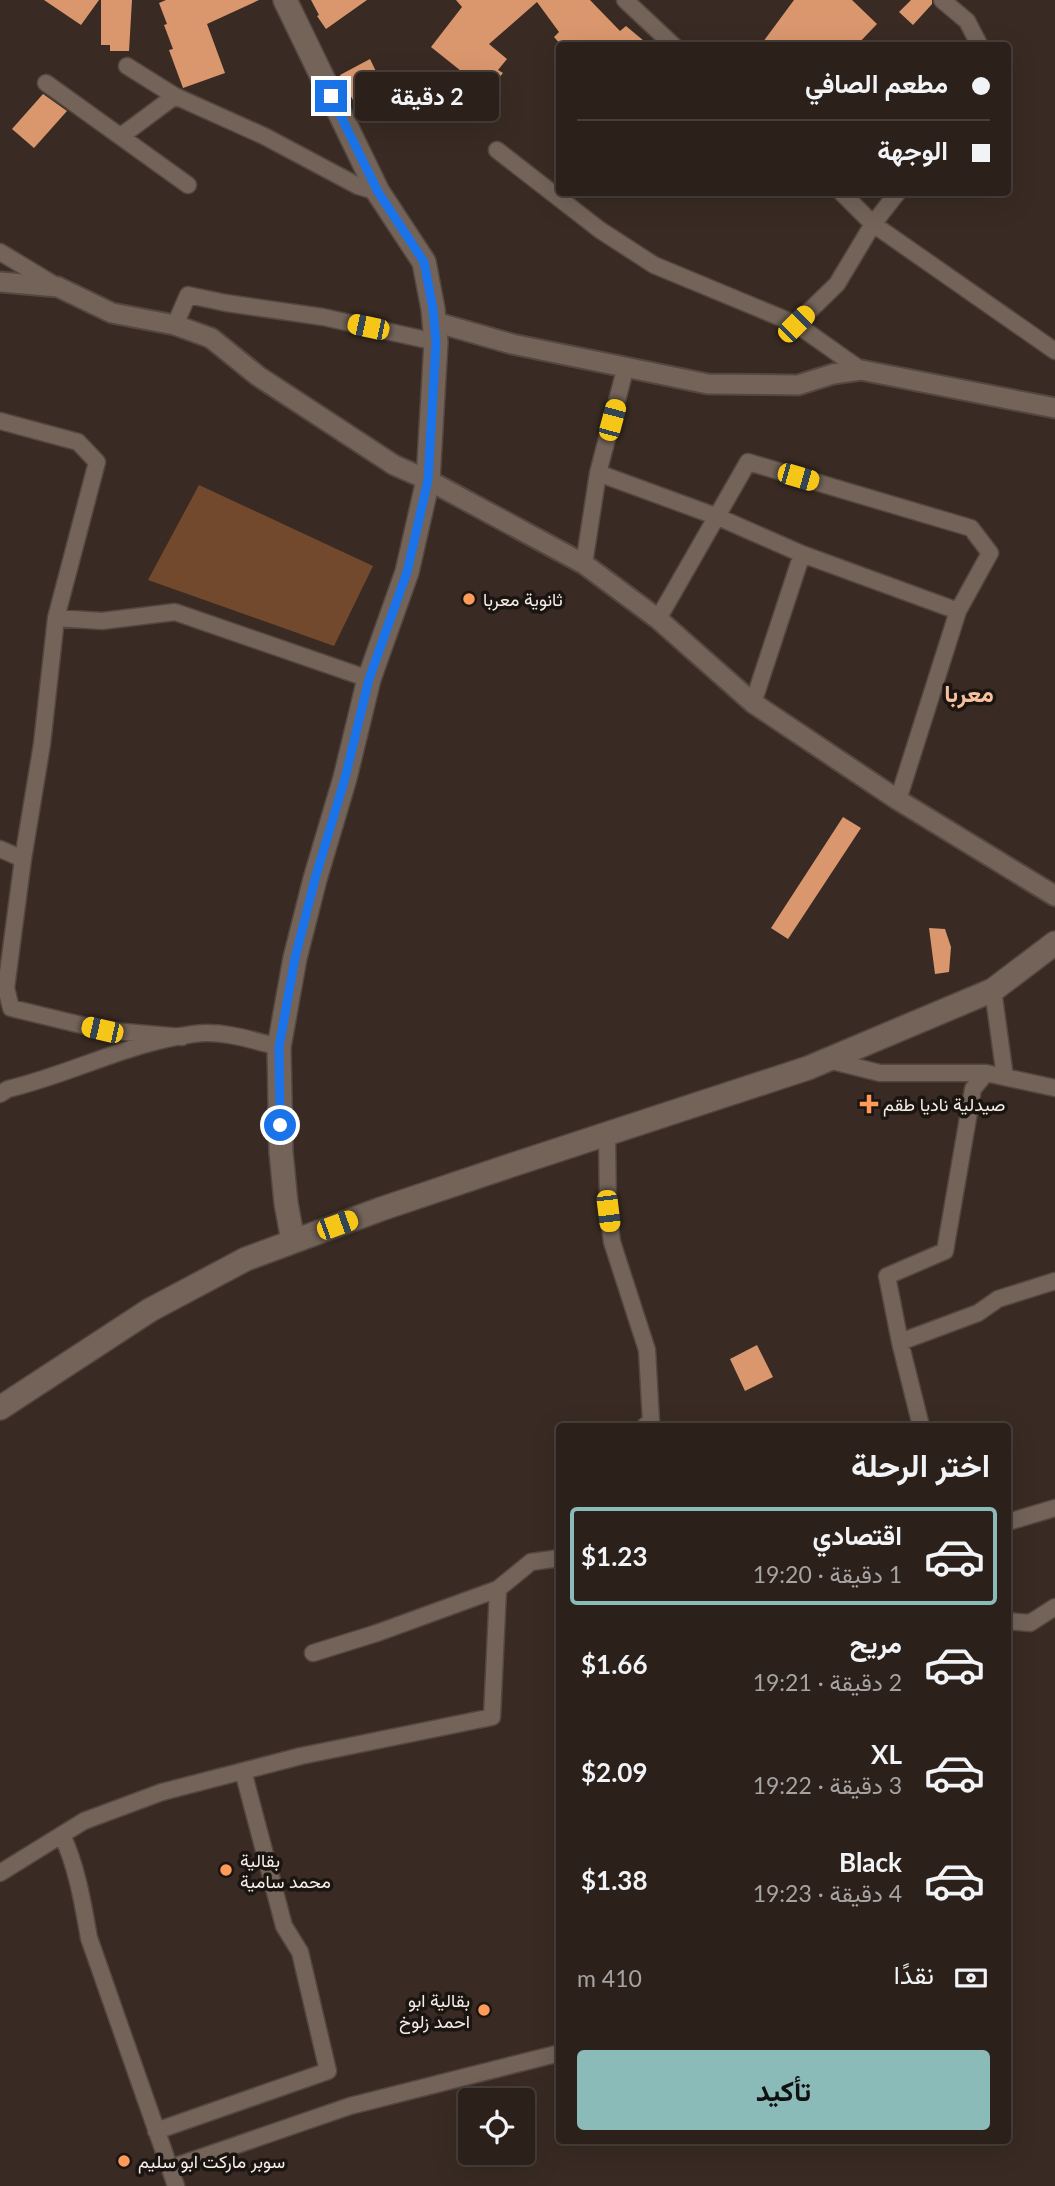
<!DOCTYPE html>
<html lang="ar">
<meta charset="utf-8">
<style>
:root{--surface:#2b201a;--page:#372d27;--text:#f1f3f6;--muted:#a6a3a2;--line:#473e39;--accent:#8bbbb9}
body{margin:0;font-family:Lato,Vazirmatn,sans-serif;background:var(--page);color:var(--text);direction:rtl;height:100vh;display:flex;flex-direction:column;font-size:26px;white-space:nowrap}
*{box-sizing:border-box;margin:0}
p{font-size:23px;color:var(--muted)}
.icon{flex:none;width:38px;height:38px;fill:none;stroke:currentColor;stroke-width:2;stroke-linecap:round;stroke-linejoin:round}
.map{position:relative;flex:1;overflow:hidden;direction:ltr}
.drawer{position:absolute;left:556px;top:1423px;width:455px;height:721px;display:flex;flex-direction:column;background:var(--surface);border-radius:7px;box-shadow:0 7px 28px #0002,0 0 0 2px var(--line);direction:rtl}
.drawer>*{flex:none}
.top-card{position:absolute;left:556px;top:42px;width:455px;height:154px;border-radius:7px;box-shadow:0 7px 28px #0002,0 0 0 2px var(--line);direction:rtl;display:grid;align-content:center;height:154px;padding:0 21px;background:var(--surface)}
.buttons{position:absolute;left:458px;top:2088px;display:grid;gap:14px}
.buttons a{display:grid;place-items:center;width:77px;height:77px;border-radius:7px;background:var(--surface);box-shadow:0 7px 28px #0002,0 0 0 2px var(--line);font-size:35px}
.end{position:absolute;width:32px;height:32px;margin:-16px;border:9px solid #1a73e8;background:#fff;box-shadow:0 0 0 4px #fff}
.from{border-radius:50%}
.bubble{position:absolute;height:49px;border-radius:7px;background:var(--surface);box-shadow:0 7px 28px #0002,0 0 0 2px var(--line);font-size:23px;font-weight:700;line-height:49px;text-align:center;direction:rtl}
.car{position:absolute;width:21px;height:42px;margin:-21px -10px;border-radius:9px;box-shadow:0 0 5px 2px #0007;background:linear-gradient(#f5c518 24%,#345 0 40%,#f5c518 0 76%,#345 0 86%,#f5c518 0)}
.top-card b{display:flex;align-items:center;gap:24px;height:66px;font-size:26px}
.top-card b+b{border-top:2px solid var(--line)}
.top-card i{width:18px;height:18px;background:var(--text)}
ul{padding:0;list-style:none}
li{display:flex;align-items:center;gap:21px;height:98px;margin:0 14px 10px;padding:0 7px;border:4px solid transparent;border-radius:7px}
li div{flex:1}
li b{display:block;font-size:26px}
li em{font-style:normal;font-weight:700}
li.on{border-color:var(--accent)}
li>.icon{width:63px;height:63px;stroke-width:1.5}
h2{padding:0 21px;font-size:32px;line-height:84px}
.pay{display:flex;align-items:center;gap:18px;height:77px;padding:0 21px;font-size:26px}
.pay p{margin-inline-start:auto}
.cta{display:flex;gap:14px;margin-top:auto;padding:14px 21px}
.cta a{flex:1;height:80px;border-radius:7px;background:var(--accent);color:#111;font-size:28px;font-weight:700;line-height:80px;text-align:center}
.map>svg:first-child{display:block}
.green{fill:#73492e}
.building{fill:#da976e}
.lines{fill:none;stroke-linecap:round;stroke-linejoin:round}
.minor-casing{stroke:#534740;stroke-width:19}
.tertiary-casing{stroke:#534740;stroke-width:23}
.secondary-casing{stroke:#534740;stroke-width:26}
.minor{stroke:#736359;stroke-width:16}
.tertiary{stroke:#736359;stroke-width:19}
.secondary{stroke:#736359;stroke-width:23}
.route{stroke:#1a73e8;stroke-width:9}
.poi-dot{fill:#fe9b59;stroke:#1b1511;stroke-width:2.5}
.labels{text-anchor:middle;dominant-baseline:central;stroke-width:7;stroke-linejoin:round;paint-order:stroke}
.poi-label{font-size:18px;fill:#f6ede7;stroke:#1b1511;text-anchor:start}
.district-label{font-size:24px;font-weight:bold;fill:#f8bf9d;stroke:#1b1511}
</style>
<div class="map">
<svg width="1055" height="2186" viewBox="0 0 1055 2186">
<rect width="100%" height="100%" fill="#392b23"/>
<!-- green -->
<path class="green" d="M199,485l174,81 -39,80 -186,-66z"/>
<!-- building -->
<path class="building" d="M44,0h55l-18,25z
M101,0h31l-3,51h-19v-6h-9z
M166,0h93l-52,24 18,49 -42,15 -14,-38 4,-1 -9,-24 3,-1 -8,-21z
M311,0h56l-41,29 -9,-13 2,-1z
M456,0h134l30,31 6,-5 24,20h-88l-8,-9 5,-5 -22,-30 -48,42 18,15 -9,11 5,3 -6,7 4,3 -10,12 -60,-48 31,-40z
M794,0h58l25,24 -21,22h-96z
M911,0h21v4l-19,21 -14,-13z
M370,59l17,35 -30,14 -17,-33z
M43,94l24,17 -33,37 -22,-19z
M843,817l18,11 -73,111 -17,-11z
M929,928l16,1 6,18 -2,25 -14,2z
M757,1345l16,32 -28,14 -15,-32z"/>
<g class="lines">
<defs>
<path id="minor" d="M625,0l49,46
M942,0l25,21 13,25
M127,66l48,30 89,40 94,50 20,6
M46,83l142,102
M121,136l54,-40
M497,150l103,80 54,35 142,59 65,46
M841,192l32,32 182,127
M0,252l58,35
M796,324l41,-40 36,-60 25,-32
M175,325l13,-30 38,8 97,14 113,25
M0,421l78,21 19,20 -41,156 -14,126 -19,115 -17,129 5,20 91,22 80,7
M598,473l120,44 84,37 -49,149
M802,554l156,57
M584,564l14,-91 28,-107
M56,618l46,3 73,-9 194,67
M658,619l90,-157 223,66 19,25 -32,58 -60,189
M0,849l23,10
M993,990l12,87
M828,1060l52,13h106l69,15
M0,1094l8,-5c63,-15 122,-47 186,-55 28,-4 58,6 85,13
M607,1134l1,77 4,31 35,108 4,71 -6,5
M900,1342l78,-29 20,-14 57,-18
M921,1426l-21,-84 -13,-66 58,-25 28,-162 13,-16
M1008,1522l47,-14
M1008,1621l22,2 25,-16
M313,1653l64,-20 121,-44
M62,1835c15,32 21,69 27,103l87,248
M0,1873l84,-52 78,-29 139,-36 191,-39 6,-128 33,-27 29,-4
M156,2131l172,-60 -28,-119 -16,-26 -41,-155
M170,2168l180,-62 210,-53"/>
<path id="tertiary" d="M0,282l58,5 54,26 63,12 36,13 47,38 136,89 34,15 156,84 74,55 95,84 145,97 157,96
M435,322l77,22 196,40 90,1 35,-11 28,-4 194,38"/>
<path id="secondary" d="M285,0l93,192 46,70 9,47 3,33 -8,138 -21,92 -38,107 -24,99 -30,101 -20,79 -16,89 2,105 5,51 7,38
M0,1408l150,-98 96,-51 135,-50 134,-45 293,-96 185,-78 62,-47"/>
</defs>
<!-- minor casing -->
<use href="#minor" class="minor-casing"/>
<!-- tertiary casing -->
<use href="#tertiary" class="tertiary-casing"/>
<!-- secondary casing -->
<use href="#secondary" class="secondary-casing"/>
<!-- minor -->
<use href="#minor" class="minor"/>
<!-- tertiary -->
<use href="#tertiary" class="tertiary"/>
<!-- secondary -->
<use href="#secondary" class="secondary"/>
</g>
<g class="lines">
<!-- route -->
<path class="route" d="M280,1125l-1,-78 16,-89 20,-79 30,-101 24,-99 38,-107 21,-92 8,-138 -3,-33 -9,-47 -46,-70 -47,-96"/>
</g>
<!-- markers -->
<g class="poi-dot">
<circle cx="469" cy="599" r="7"/>
<path d="M865.5 1093.5h7v7h7v7h-7v7h-7v-7h-7v-7h7z"/>
<circle cx="226" cy="1870" r="7"/>
<circle cx="484" cy="2010" r="7"/>
<circle cx="124" cy="2161" r="7"/>
</g>
<g class="labels">
<!-- poi labels -->
<g class="poi-label">
<text x="483" y="599">ثانوية معربا</text>
<text x="883" y="1104">صيدلية ناديا طقم</text>
<text x="240" y="1860">بقالية<tspan x="240" dy="21">محمد سامية</tspan></text>
<text x="470" y="2000" text-anchor="end">بقالية ابو<tspan x="470" dy="21">احمد زلوخ</tspan></text>
<text x="138" y="2161">سوبر ماركت ابو سليم</text>
</g>
<!-- district labels -->
<g class="district-label">
<text x="969" y="692">معربا</text>
</g>
</g>
</svg>
<div class="buttons">
<a><svg class="icon" aria-label="locate" viewBox="0 0 24 24"><circle cx="12" cy="12" r="6"/><path d="M12 2v4M12 18v4M2 12h4M18 12h4"/></svg></a>
</div>
<i class="end from" style="left:280px;top:1125px"></i>
<i class="end" style="left:331px;top:96px"></i>
<div class="bubble" style="left:355px;top:72px;width:144px">2 دقيقة</div>
<i class="car" style="left:796px;top:324px;rotate:45deg"></i>
<i class="car" style="left:368px;top:327px;rotate:282deg"></i>
<i class="car" style="left:612px;top:420px;rotate:15deg"></i>
<i class="car" style="left:798px;top:477px;rotate:106deg"></i>
<i class="car" style="left:102px;top:1030px;rotate:283deg"></i>
<i class="car" style="left:608px;top:1211px;rotate:173deg"></i>
<i class="car" style="left:337px;top:1225px;rotate:70deg"></i>
<div class="top-card">
<b><i class="from"></i>مطعم الصافي</b>
<b><i></i>الوجهة</b>
</div>
<section class="drawer">
<h2>اختر الرحلة</h2>
<ul>
<li class="on"><svg class="icon" aria-label="car" viewBox="0 0 24 24"><path d="M5 17H2v-5l4-1 3-4h7l3 4 3 1v5h-3M9 17h6M6 11h13"/><circle cx="7" cy="17" r="2"/><circle cx="17" cy="17" r="2"/></svg><div><b>اقتصادي</b><p>1 دقيقة · 19:20</p></div><em>$1.23</em></li>
<li><svg class="icon" aria-label="car" viewBox="0 0 24 24"><path d="M5 17H2v-5l4-1 3-4h7l3 4 3 1v5h-3M9 17h6M6 11h13"/><circle cx="7" cy="17" r="2"/><circle cx="17" cy="17" r="2"/></svg><div><b>مريح</b><p>2 دقيقة · 19:21</p></div><em>$1.66</em></li>
<li><svg class="icon" aria-label="car" viewBox="0 0 24 24"><path d="M5 17H2v-5l4-1 3-4h7l3 4 3 1v5h-3M9 17h6M6 11h13"/><circle cx="7" cy="17" r="2"/><circle cx="17" cy="17" r="2"/></svg><div><b>XL</b><p>3 دقيقة · 19:22</p></div><em>$2.09</em></li>
<li><svg class="icon" aria-label="car" viewBox="0 0 24 24"><path d="M5 17H2v-5l4-1 3-4h7l3 4 3 1v5h-3M9 17h6M6 11h13"/><circle cx="7" cy="17" r="2"/><circle cx="17" cy="17" r="2"/></svg><div><b>Black</b><p>4 دقيقة · 19:23</p></div><em>$1.38</em></li>
</ul>
<div class="pay"><svg class="icon" aria-label="cash" viewBox="0 0 24 24"><path d="M3 7h18v10H3z"/><circle cx="12" cy="12" r="2"/></svg>نقدًا<p>410 m</p></div>
<div class="cta"><a>تأكيد</a></div>
</section>
</div>
